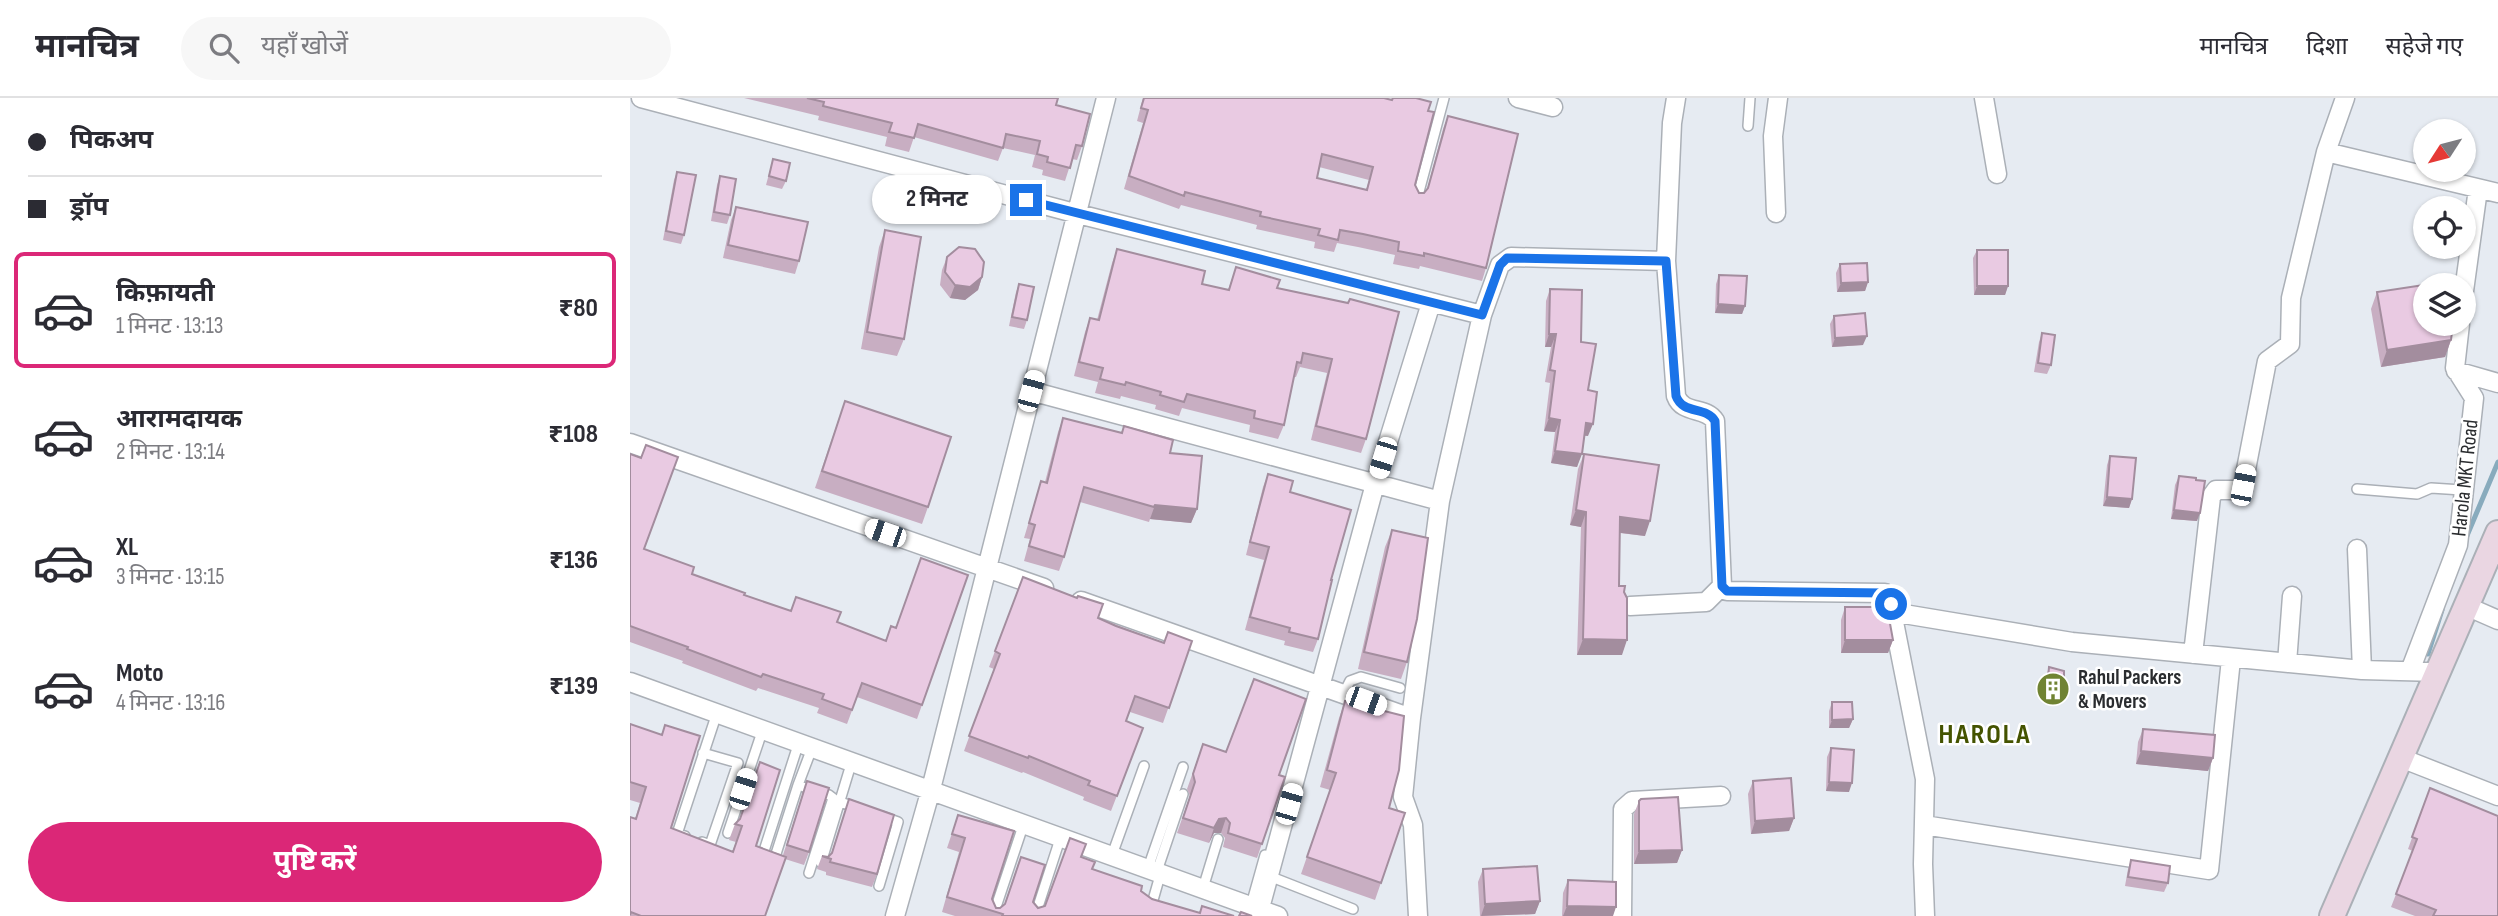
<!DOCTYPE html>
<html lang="hi">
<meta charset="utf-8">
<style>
:root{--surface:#fff;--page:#f7f7f7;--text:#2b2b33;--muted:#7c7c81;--line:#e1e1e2;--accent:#db2777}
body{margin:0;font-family:"Sofia Sans Condensed","Noto Sans Devanagari",sans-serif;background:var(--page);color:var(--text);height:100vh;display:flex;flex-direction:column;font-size:26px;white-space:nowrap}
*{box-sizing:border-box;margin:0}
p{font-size:23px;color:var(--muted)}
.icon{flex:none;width:38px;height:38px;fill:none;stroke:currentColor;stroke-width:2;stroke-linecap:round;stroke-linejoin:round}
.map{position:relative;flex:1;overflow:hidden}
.panel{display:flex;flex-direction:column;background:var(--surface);width:630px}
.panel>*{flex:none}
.top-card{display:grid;align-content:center;height:154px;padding:0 28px;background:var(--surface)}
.needle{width:46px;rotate:234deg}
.tools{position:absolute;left:1783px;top:21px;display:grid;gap:14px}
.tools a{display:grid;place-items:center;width:63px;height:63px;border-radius:50%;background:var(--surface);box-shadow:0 2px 5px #0004;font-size:35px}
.end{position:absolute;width:32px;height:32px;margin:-16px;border:9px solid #1a73e8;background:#fff;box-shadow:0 0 0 4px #fff}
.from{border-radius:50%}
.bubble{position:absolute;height:49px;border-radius:24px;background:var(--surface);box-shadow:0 2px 5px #0004;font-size:23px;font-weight:700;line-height:49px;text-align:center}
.car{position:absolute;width:21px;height:42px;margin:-21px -10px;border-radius:9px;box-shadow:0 0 5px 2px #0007;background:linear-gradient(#fff 24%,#345 0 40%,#fff 0 76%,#345 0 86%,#fff 0)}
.top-card b{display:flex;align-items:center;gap:24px;height:66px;font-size:26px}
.top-card b+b{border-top:2px solid var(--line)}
.top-card i{width:18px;height:18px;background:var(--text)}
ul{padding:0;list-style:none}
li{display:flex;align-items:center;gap:21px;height:116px;margin:0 14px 10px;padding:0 14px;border:4px solid transparent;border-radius:10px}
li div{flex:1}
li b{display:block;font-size:26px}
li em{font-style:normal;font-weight:700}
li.active{border-color:var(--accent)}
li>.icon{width:63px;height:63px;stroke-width:1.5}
.primary-button{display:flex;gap:14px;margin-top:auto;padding:14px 28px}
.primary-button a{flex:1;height:80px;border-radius:42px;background:var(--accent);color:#fff;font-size:28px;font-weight:700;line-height:80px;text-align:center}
header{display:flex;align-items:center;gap:42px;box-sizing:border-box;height:98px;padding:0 35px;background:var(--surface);border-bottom:2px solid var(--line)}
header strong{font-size:33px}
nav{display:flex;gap:38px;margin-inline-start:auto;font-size:24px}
.search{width:490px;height:63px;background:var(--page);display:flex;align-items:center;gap:18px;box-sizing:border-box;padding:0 24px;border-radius:38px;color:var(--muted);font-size:26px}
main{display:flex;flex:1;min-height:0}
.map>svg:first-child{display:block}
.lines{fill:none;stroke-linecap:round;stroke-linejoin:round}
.stream{stroke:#88abbd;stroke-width:5}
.lane-casing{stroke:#abb0b7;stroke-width:12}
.street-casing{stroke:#abb0b7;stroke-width:21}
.secondary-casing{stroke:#abb0b7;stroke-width:28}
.lane{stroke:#fff;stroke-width:9}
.street{stroke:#fff;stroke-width:18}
.secondary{stroke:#ead6e2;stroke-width:24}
.wall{fill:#c8aec2;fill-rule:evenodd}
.shaded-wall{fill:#a38d9e}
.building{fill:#e9cae2;stroke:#a38d9e;stroke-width:2;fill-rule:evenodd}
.route{stroke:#1a73e8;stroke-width:9}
.labels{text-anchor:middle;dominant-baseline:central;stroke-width:5;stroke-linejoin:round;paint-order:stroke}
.street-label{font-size:21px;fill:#2a2c2f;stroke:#fff}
.poi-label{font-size:21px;font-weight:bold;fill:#2a2c2f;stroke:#fff;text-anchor:start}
.district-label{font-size:28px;font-weight:bold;letter-spacing:2px;fill:#445300;stroke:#fff}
</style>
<header>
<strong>मानचित्र</strong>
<div class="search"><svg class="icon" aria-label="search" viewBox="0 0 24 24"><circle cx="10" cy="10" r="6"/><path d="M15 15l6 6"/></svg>यहाँ खोजें</div>
<nav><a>मानचित्र</a><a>दिशा</a><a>सहेजे गए</a></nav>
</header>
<main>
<section class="panel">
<div class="top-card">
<b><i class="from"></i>पिकअप</b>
<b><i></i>ड्रॉप</b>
</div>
<ul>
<li class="active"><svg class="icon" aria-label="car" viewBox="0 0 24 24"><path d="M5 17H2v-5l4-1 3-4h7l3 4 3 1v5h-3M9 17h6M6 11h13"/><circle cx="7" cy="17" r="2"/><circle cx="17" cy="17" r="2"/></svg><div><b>किफ़ायती</b><p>1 मिनट · 13:13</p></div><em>₹80</em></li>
<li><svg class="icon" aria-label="car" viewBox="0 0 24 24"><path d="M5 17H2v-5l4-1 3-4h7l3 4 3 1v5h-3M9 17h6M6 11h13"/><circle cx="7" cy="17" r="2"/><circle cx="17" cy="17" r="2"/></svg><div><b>आरामदायक</b><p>2 मिनट · 13:14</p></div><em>₹108</em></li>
<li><svg class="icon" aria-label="car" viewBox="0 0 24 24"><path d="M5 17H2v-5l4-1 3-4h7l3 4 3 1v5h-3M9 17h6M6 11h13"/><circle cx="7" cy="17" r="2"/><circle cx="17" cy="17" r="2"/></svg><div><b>XL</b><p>3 मिनट · 13:15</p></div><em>₹136</em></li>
<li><svg class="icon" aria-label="car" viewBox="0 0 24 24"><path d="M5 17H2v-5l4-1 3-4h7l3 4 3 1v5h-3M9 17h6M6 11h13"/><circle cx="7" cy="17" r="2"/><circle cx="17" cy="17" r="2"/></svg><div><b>Moto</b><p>4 मिनट · 13:16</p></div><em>₹139</em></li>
</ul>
<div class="primary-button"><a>पुष्टि करें</a></div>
</section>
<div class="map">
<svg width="1868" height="818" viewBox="0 0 1868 818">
<rect width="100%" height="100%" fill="#e6ebf2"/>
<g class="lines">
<!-- stream -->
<path class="stream" d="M1836,440l32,-76
M1798,556l14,-44"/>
<defs>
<path id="lane" d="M1118,28l2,-28
M787,101l27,-101
M1727,391l60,5 14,-6 31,2
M714,595l6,-12 11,-4 39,11
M168,687l14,-37
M210,704l18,6
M98,735l35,-104
M55,738l-8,-2 40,-121
M72,744l8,3 28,-82 -35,-10
M482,757l32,-89
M132,759l37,-115
M145,759l23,-72 31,10 4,3 -24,75
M191,765l31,-102
M518,770l35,-101
M527,773l26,-77
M639,778l84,33
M249,788l19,-64 -17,-6
M573,790l15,-49
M621,807l14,-50
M521,809l10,-35
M363,818l31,-93
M405,818l26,-80"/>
<path id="street" d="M11,0l437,116 404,101
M888,0l35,9
M1046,0l-4,25 -6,138 10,135c7,19 30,10 39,25l7,165 5,5 158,2 5,5 2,14
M1354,0l13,76
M1696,54l172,41
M1146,115l-3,-77 5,-38
M1834,193l14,-102
M1826,273l42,12
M401,293l409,110
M0,345l414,145
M1727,451l5,121
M451,503l330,117
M1000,508l76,-4 16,-16
M1836,508l32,14
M1563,556l18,-157 5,-7h23l4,-5 24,-124 23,-17 1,-46 35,-146 19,-54
M1657,565l5,-67
M1780,573l48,-126 16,-147 -19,-30 5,-44
M0,584l648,234
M1771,660l97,38
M1294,727l285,45 22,-211
M630,810l115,-424 56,-181
M265,818l36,-127 175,-691
M788,818l-5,-91 -10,-28 8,-79 29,-217 42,-186 18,-50 11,-8 155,4
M992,818l1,-107 9,-8 89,-5
M1295,818l-2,-52 2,-85 -33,-167 180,30 290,28 76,2"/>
<path id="secondary" d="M1702,818l166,-383"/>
</defs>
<!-- lane casing -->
<use href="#lane" class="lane-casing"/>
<!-- street casing -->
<use href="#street" class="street-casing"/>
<!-- secondary casing -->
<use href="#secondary" class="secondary-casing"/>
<!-- lane -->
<use href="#lane" class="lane"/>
<!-- street -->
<use href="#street" class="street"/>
<!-- secondary -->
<use href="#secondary" class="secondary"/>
</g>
<!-- wall -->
<path class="wall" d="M114,0h314l-2,7 26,41 -5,14 -5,-1 -7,22 -23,-6 1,-5 -11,-3 3,-12 -32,-7 -5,13 -84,-24 -5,15 -24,-6 2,-9 -69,-17 1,-4z
M513,0h241l7,2 1,-2 36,13 -13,74 4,8h5l3,-3 16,-61 5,-13 38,152 -4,13 -62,-15 -1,3 -26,-5 2,-9 -37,-8 -21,-4 -3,9 -20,-4 1,-6 -59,-13 1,-4 -76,-20 -2,4 -55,-20 19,-66 -6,-2zM689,69l50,13 -3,10 -49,-12z
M143,61l13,22 -4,8 -16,-4z
M47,74l7,63 -3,9 -18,-4 11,-60z
M90,78l10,39 -3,9 -16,-3 6,-36z
M106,109l63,54 -4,13 -72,-16 8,-38z
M255,132l19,109 -7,17 -36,-7 18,-102z
M487,151l85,35 26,6 8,-23 41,21 71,15 18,136 -5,14 -50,-13 16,-67 -27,-6 -4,10h-2l-10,48 -6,14 -29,-7 1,-7 -68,-17 -3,8 -24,-7 1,-4 -35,-9 -1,3 -25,-6 3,-11 -24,-6 11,-44 5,-14 7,2 15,-57z
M1347,152l31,36 -3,9h-31l-1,-37z
M317,159l35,20 -4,13 -13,10 -15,-2 -10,-13 2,-15z
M1210,166l28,18 -3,9 -28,1 -1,-19z
M1089,177l26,31 -3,8 -27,-1 1,-29z
M389,186l8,36 -3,9 -15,-3 7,-34z
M920,191l31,53 7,48v46h-3l-8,31 -26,-4 4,-31 -11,-1 6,-48 -5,-1 6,-35h-6l1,-46z
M1747,194l74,48 -6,17 -64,10 -10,-58z
M1204,218l29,29 -31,2 -2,-23z
M1412,235l9,32 -4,9 -13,-2 5,-30z
M209,320l89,89 -6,17 -107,-36z
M433,320l107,35 27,56 -6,14 -41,-4 -1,3 -69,-20 -16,55 -5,14 -35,-10 6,-22 -6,-1 17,-57 4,1 13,-50z
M0,356l14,95 48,25 52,21 47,16 46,11 49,19 10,-13 72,-53 -51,144 -60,-22 -10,27 -30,-11 2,-5 -61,-20 -2,3 -74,-28 1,-2 -53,-19z
M954,356l61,82 -25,-3 -1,53 3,69h-45l4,-128 -11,-2 8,-56z
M1480,358l22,43 -3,9 -26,-2 4,-41z
M638,376l22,18 41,88 -13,59 -5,13 -29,-7 1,-4 -40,-11 19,-70 -18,-5 17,-68z
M1549,378l18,45 -26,-2 4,-34z
M762,432l15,132 -6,17 -43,-10 27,-122z
M393,479l75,41 66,25 28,-2 -29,82 -33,-11 -4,9 17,7 -32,83 -28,-11 1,-3 -61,-25 -1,1 -58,-22 30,-82 -5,-2z
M1215,509l48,33 -5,13h-47v-33z
M1419,569l15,24 -3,8 -18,-1 3,-22z
M715,603l44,107 16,5 -30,87 -74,-26 29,-84 -10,-3 19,-69z
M1202,604l21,17 -4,9h-20v-17z
M0,626l41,104 61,24 4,-10 -7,-2 6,-16 5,-4 16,26 27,9 24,-74 2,71 -5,13 -19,-6 -20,57h-135l5,-97 5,-16 -10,-3z
M1513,631l70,29 -5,13 -72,-7 2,-22z
M573,646l82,33 -28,81 -34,-11 2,-9 -4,-5h-7l-5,10 -32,-10 13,-37 -3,-7z
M1201,650l18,44 -23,-1 1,-34z
M1123,683l41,37 -5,13 -38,3 -3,-40z
M1800,690l68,128h-83l-24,-9 22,-56 -5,-2z
M219,701l28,75 -5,13 -46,-12v-3l-9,-3 5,-13 6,1 3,-3z
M1009,703l43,49 -5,13 -43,1v-50z
M328,717l38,93h4l33,-6 5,6 7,-2 36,-49 11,12 49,22 11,8 48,14 34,3h-279l-13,-4 17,-60 -12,-4z
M1501,762l37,23 -4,9 -39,-6 3,-17z
M853,771l57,32 -5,13 -55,2 -2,-34z
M938,782l45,36h-51l1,-23z"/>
<!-- shaded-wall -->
<path class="shaded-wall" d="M352,179l-4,13 -13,10 -15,-2 5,-13z
M1238,184l-3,9 -28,1 4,-9z
M1347,188h31l-3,9h-31z
M1088,206l27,2 -3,8 -27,-1z
M919,236h7l-5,13h-6z
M1237,238l-4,9 -31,2 3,-9z
M1821,242l-6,17 -64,10 6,-17z
M919,320l11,2 -5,12 -11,-1z
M956,325l7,1 -5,12 -6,-1z
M925,353l27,3 -5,13 -26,-4z
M1477,399l25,2 -3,9 -26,-2z
M525,407l42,4 -6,14 -41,-4z
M946,412l10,2 -5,15 -11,-2z
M1544,412l26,3 -3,8 -26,-2z
M990,419l30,4 -5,15 -31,-4z
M953,541l44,1 -5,15h-45z
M1215,542h48l-5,13h-47z
M1417,592l17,1 -3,8 -18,-1z
M1223,621l-4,9h-20l3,-8z
M1511,653l72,7 -5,13 -72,-7z
M1199,684l23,1 -3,9 -23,-1z
M596,720l-5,15h-7l-5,10 5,-15 5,-9z
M1164,720l-5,13 -38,3 4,-13z
M1052,752l-5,13 -43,1 5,-13z
M910,803l-5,13 -54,2 4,-12z
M937,808l49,1 -3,9h-50z"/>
<!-- building -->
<path class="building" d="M177,0h251l-2,7 34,9 -8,32 -6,-1 -6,23 -23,-6 1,-5 -11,-3 3,-13 -34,-7 -3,14 -85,-24 -4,14 -25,-6 3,-9 -69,-17 1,-4z
M514,0h240l8,2 1,-2h23l15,4 -3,9 6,1 -19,73 4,8h5l4,-5 20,-72 70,18 -32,134 -62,-15v3l-26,-5 1,-9 -36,-8 -23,-4 -2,10 -20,-5 2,-6 -60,-13 1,-4 -76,-20 -1,4 -55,-20 19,-66 -7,-2zM692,56l51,13 -6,23 -50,-12z
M143,61l17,4 -4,18 -17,-5z
M47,74l19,3 -12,60 -18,-4z
M90,78l16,3 -6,36 -16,-3z
M106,109l72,15 -9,39 -71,-16z
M255,132l36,7 -17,102 -37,-7z
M329,149l16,2 9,13 -2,15 -12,10 -15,-2 -10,-13 2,-15z
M487,151l88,22 -3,13 27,6 7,-23 44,13 -3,8 71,15 2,-4 49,13 -33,127 -50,-13 16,-67 -29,-6 -2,10 -4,-1 -13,63 -30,-7 1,-7 -68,-17 -3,8 -24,-7 1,-3 -35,-10 -1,3 -25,-6 3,-11 -24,-6 11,-44 9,2z
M1347,152h31v36h-31z
M1237,165l1,19 -27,1 -1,-19z
M1089,177l28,1 -2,30 -27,-2z
M1814,184v3h-18v39h25l1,8 -1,8 -64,10 -10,-58z
M389,186l15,3 -7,33 -15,-3z
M920,191l32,1 -1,52 15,2 -8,46 9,2 -4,32 -7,-1 -4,31 -27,-3 5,-31 -11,-2 6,-47 -5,-1 6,-36h-7z
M1235,215l2,23 -32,2 -1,-22z
M1412,235l13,2 -4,30 -13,-2z
M215,303l106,36 -23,70 -106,-36z
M433,320l59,15 2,-7 49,14 -3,13 32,3 -5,53 -42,-4 -1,2 -70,-20 -20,70 -35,-11 6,-21 -6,-2 12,-42 6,2z
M16,347l32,12 -34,92 50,18 -2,7 53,19 -1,2 47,16 5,-14 45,15 -4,10 49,19 5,-15 5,2 25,-70 47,17 -46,130 -60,-22 -10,27 -30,-11 2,-5 -61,-20 -2,3 -74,-28 1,-2 -58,-21v-172l11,4z
M954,356l75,11 -9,56 -30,-4 -1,69h6l-1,6 3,6v42l-44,-1 3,-127 -10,-2z
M1480,358l26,2 -4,41 -25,-2z
M638,376l25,7 -3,11 61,18 -20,70h1l-14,59 -29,-7 1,-4 -40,-11 19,-70 -19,-5z
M1549,378l17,2v2l9,1 -5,32 -26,-3z
M762,432l36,8 -11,81 -10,43 -43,-10z
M393,479l54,21 1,-2 25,8 -5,14 18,8 48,17 4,-11 24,9 -23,67 -34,-12 -9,25 17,7 -26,68 -29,-11 2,-4 -61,-25 -1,2 -59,-22 31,-82 -5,-3z
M1215,509h42l6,33h-48z
M1419,569l15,4v20l-17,-1z
M624,581l52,20 -27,76 6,2 -23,67 -34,-11 2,-10 -4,-5 -7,1 -5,9 -31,-10 12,-36 -2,-8 10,-30 23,8z
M715,603l59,15 -5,54 -10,38 16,5 -24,70 -74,-26 29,-84 -9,-3z
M1202,604h20l1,17 -21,1z
M0,626l32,11 3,-10 35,11 -29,92 62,24 9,-26 -7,-2 5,-5 20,-57 20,8 -24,76 30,11 -21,59h-124l-10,-4 -1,3v-98l6,2 10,-32 -16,-5z
M1513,631l72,6 -2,23 -72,-7z
M1201,650l23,2 -2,33 -23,-1z
M1161,680l3,40 -39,3 -2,-40z
M177,683l22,7 -20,64 -22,-7z
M1800,690l68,28v100h-65l3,-6 -40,-16 21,-55 -5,-2z
M1048,699l4,53 -43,1v-50l2,-2z
M219,701l45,16 -17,59 -47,-12 1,-3 -9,-3 6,1 4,-4z
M328,717l56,16 -22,68 4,9h4l5,-4 16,-47 24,8 -12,37 5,6 7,-2 25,-68 16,6 -5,13 14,5 -3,7 50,17 -1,5 11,8 48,14 2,-7 32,10h-232l1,-2 -56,-17 18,-59 -13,-4z
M1501,762l39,6 -2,17 -40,-6z
M907,768l3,35 -55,3 -2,-35z
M938,782l48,2v25l-49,-1z
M611,814l11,4h-13z"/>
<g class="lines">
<!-- route -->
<path class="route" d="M396,102l456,115 18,-50 7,-7 159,3 10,135c7,19 30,10 39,25l7,165 5,5 158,2 6,11"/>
</g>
<!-- icons -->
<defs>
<symbol id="building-disc" viewBox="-11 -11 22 22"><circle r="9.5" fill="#708333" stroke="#fff"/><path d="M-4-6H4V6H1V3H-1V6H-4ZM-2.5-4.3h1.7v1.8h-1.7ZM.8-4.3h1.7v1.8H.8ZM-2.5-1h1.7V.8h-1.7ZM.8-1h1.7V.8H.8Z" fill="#fff"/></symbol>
</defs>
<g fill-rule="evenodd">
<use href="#building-disc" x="1404" y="572" width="38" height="38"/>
</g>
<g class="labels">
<!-- street labels -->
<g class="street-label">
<text transform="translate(1835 380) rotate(-84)">Harola MKT Road</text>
</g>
<!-- poi labels -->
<g class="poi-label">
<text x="1448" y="579">Rahul Packers<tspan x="1448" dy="24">&amp; Movers</tspan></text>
</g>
<!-- district labels -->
<g class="district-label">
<text x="1355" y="636">HAROLA</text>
</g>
</g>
</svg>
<div class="tools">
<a><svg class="needle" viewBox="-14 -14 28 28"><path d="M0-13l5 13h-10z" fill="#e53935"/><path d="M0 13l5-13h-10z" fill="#7c7c81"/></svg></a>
<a><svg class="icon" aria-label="locate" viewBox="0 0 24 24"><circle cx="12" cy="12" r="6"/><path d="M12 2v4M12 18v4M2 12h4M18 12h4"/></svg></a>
<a><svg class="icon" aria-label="layers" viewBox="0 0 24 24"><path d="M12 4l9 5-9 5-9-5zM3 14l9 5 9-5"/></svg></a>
</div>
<i class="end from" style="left:1261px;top:506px"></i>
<i class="end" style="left:396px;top:102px"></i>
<div class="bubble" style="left:242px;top:77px;width:130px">2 मिनट</div>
<i class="car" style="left:401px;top:293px;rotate:15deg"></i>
<i class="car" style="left:753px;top:360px;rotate:197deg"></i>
<i class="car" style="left:1613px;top:387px;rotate:11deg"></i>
<i class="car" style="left:255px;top:435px;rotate:289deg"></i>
<i class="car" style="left:736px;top:603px;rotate:110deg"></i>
<i class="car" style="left:113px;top:691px;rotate:18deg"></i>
<i class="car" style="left:659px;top:706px;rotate:16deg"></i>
</div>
</main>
